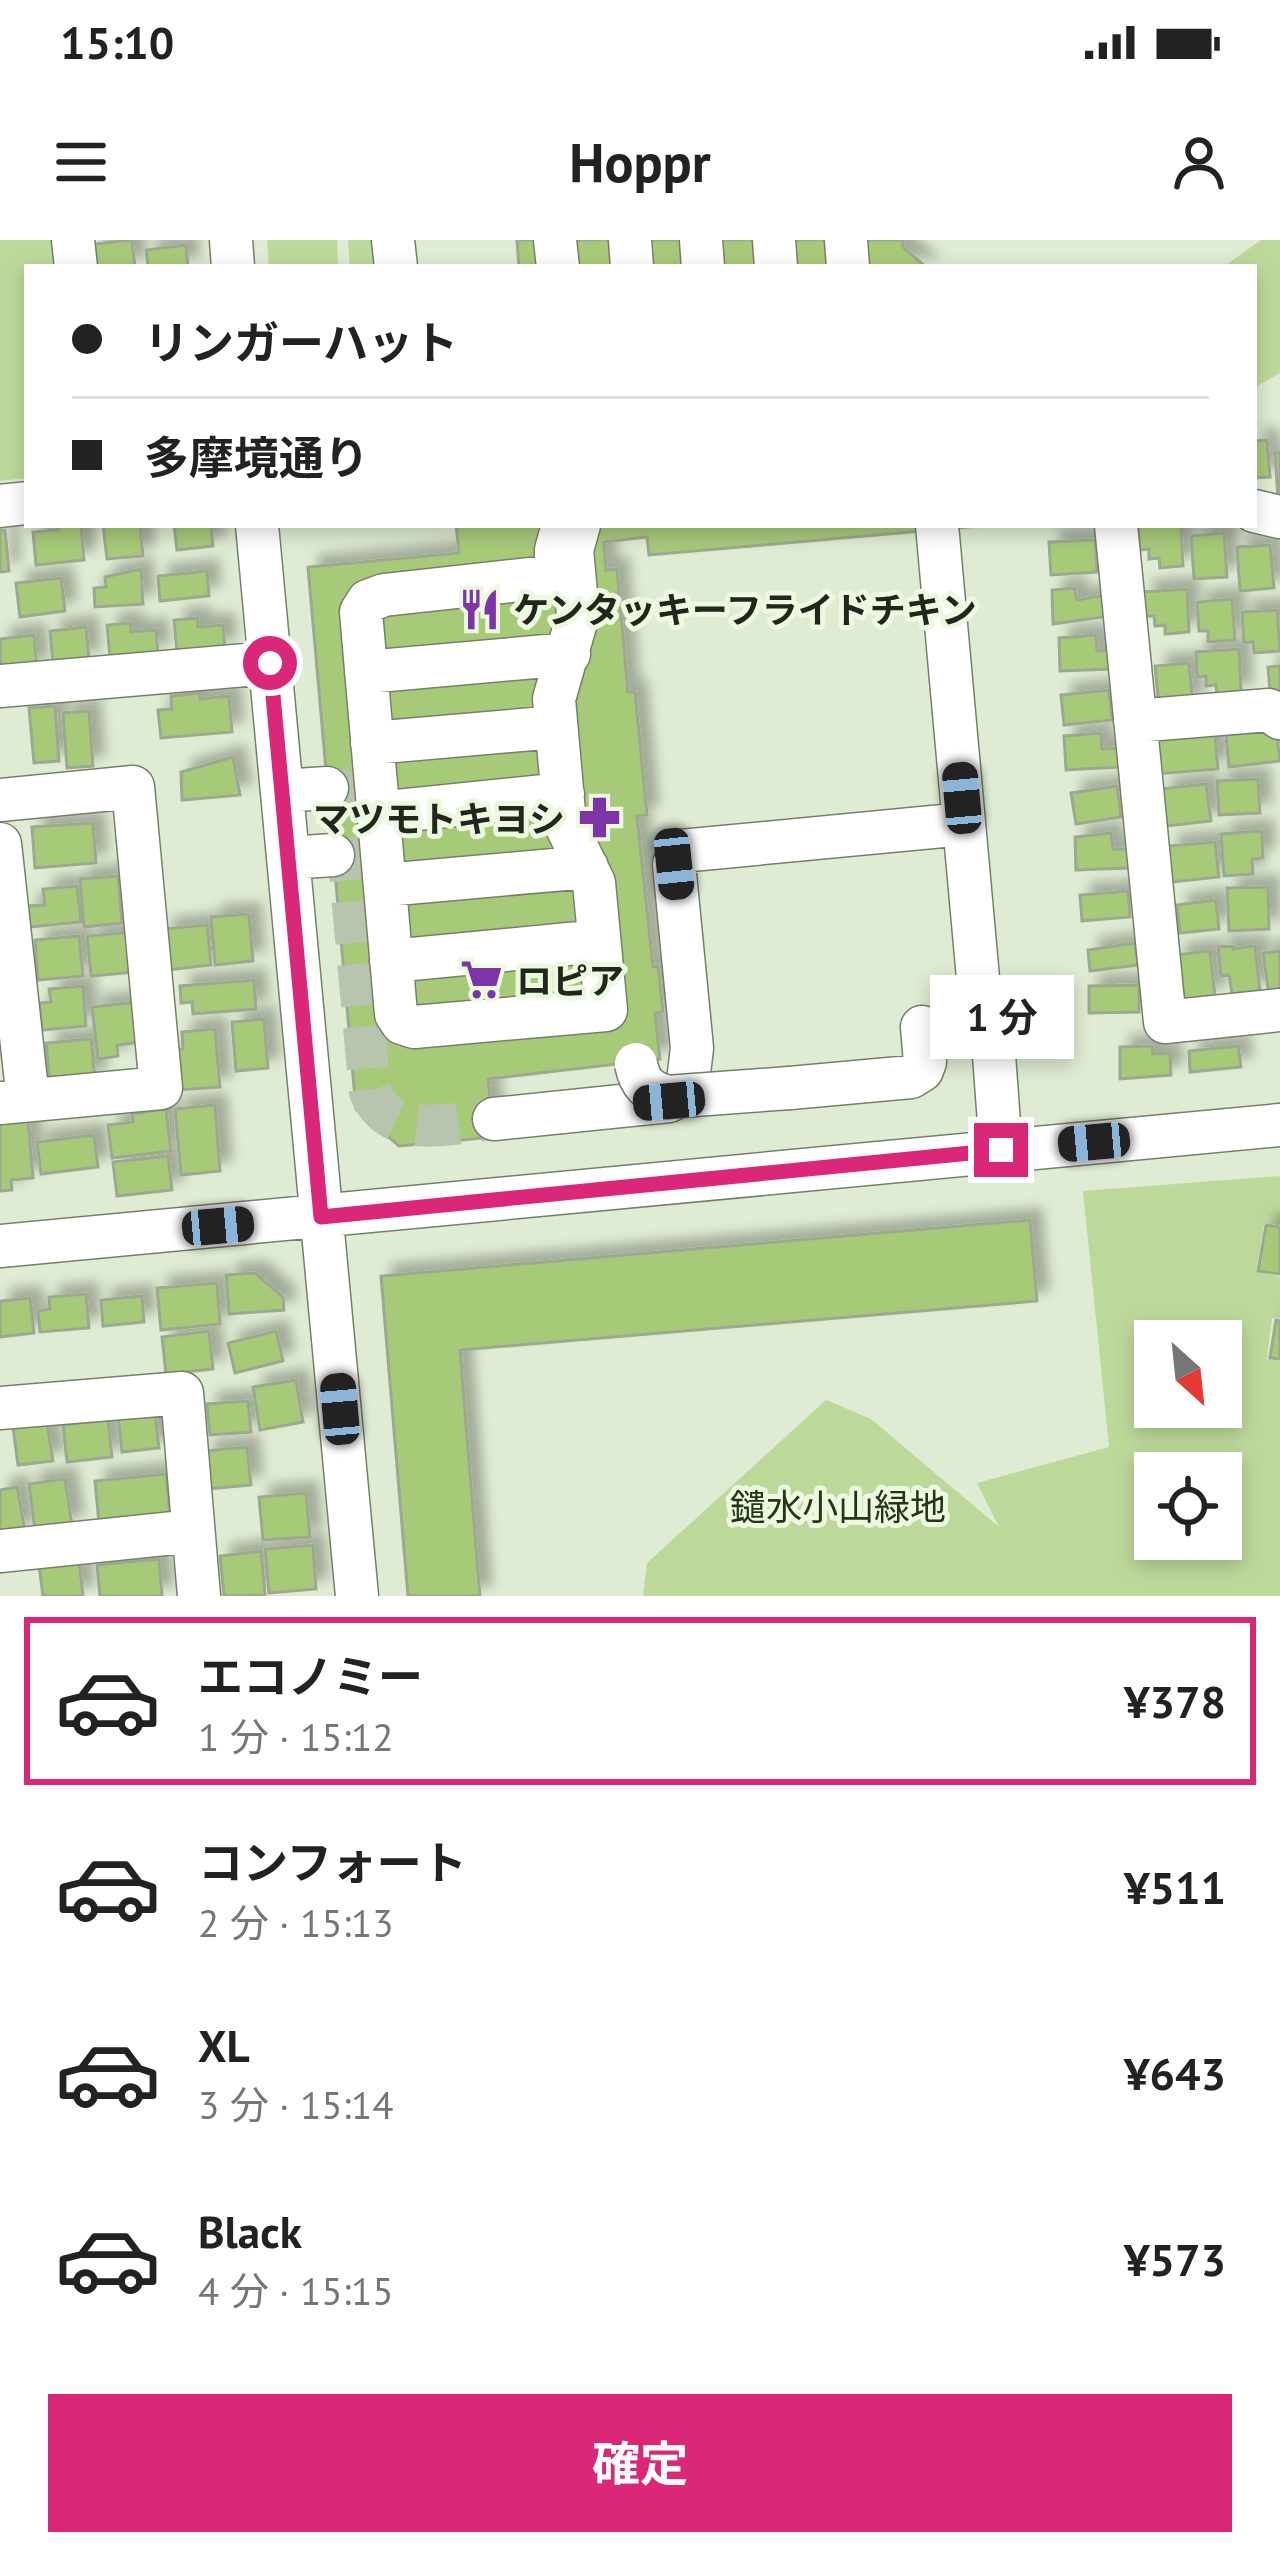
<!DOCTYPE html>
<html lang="ja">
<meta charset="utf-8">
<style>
:root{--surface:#fff;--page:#f2f2f2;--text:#222;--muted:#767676;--line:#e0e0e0;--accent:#db2777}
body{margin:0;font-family:"PT Sans","Noto Sans JP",sans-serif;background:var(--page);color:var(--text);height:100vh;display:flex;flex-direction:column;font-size:45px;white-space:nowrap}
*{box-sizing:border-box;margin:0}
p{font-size:39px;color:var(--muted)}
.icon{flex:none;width:66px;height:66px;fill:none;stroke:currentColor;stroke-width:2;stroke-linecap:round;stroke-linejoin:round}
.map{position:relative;height:1356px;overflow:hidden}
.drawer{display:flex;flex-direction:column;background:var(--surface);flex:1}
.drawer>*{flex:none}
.banner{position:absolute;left:24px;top:24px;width:1233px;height:264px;border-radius:0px;box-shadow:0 6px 18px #0003;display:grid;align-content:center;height:264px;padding:0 48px;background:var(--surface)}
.needle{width:78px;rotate:153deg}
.controls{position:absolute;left:1134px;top:1080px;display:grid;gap:24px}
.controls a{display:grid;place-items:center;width:108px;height:108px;border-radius:0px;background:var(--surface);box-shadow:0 6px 18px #0003;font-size:60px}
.end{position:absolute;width:54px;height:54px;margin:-27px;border:15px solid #db2777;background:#fff;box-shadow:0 0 0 6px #fff}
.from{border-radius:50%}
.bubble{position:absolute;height:84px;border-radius:0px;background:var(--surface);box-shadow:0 6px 18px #0003;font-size:39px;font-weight:700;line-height:84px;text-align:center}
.car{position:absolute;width:36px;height:72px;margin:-36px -18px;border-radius:15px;box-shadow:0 0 9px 3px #0007;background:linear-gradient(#222 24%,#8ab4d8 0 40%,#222 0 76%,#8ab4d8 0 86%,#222 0)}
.banner b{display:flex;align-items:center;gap:42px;height:114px;font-size:45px}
.banner b+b{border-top:3px solid var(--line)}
.banner i{width:30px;height:30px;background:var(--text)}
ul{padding:21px 0 0;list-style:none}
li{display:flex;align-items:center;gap:36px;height:168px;margin:0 24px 18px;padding:0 24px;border:6px solid transparent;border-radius:0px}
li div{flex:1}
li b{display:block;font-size:45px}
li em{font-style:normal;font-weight:700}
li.active{border-color:var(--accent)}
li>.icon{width:108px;height:108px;stroke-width:1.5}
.primary-button{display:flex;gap:24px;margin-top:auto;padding:24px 48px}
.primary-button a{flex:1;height:138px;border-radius:0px;background:var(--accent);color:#fff;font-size:48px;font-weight:700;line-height:138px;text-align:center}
.status{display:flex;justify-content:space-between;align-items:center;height:84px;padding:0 60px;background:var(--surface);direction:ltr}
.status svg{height:33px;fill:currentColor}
header{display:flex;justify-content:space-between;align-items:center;height:156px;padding:0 48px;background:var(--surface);font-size:54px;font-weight:700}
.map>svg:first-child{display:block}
.green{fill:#bdd99a;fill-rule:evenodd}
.building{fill:#a7ca79;stroke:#9da891;stroke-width:3;filter:url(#shadow)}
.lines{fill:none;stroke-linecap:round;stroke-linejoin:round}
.minor-tunnel{stroke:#b9c4ae;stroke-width:42;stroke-dasharray:42 21;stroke-linecap:butt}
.minor-casing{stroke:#75806a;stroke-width:45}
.minor{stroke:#fff;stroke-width:42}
.minor-bridge-casing{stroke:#75806a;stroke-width:45;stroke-linecap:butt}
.minor-bridge{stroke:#fff;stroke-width:42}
.route{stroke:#db2777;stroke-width:15}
.labels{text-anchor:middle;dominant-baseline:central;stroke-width:10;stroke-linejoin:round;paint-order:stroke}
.poi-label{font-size:36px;font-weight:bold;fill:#22261d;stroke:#ecf8df;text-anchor:start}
.park-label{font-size:36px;fill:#273513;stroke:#ecf8df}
</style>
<div class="status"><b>15:10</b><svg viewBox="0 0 49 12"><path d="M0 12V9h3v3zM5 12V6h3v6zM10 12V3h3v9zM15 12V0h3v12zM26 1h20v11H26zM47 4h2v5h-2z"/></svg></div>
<header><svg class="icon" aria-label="menu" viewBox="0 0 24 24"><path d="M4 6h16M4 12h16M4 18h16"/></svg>Hoppr<svg class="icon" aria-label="person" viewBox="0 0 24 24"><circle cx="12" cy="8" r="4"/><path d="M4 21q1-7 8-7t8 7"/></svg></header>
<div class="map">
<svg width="1280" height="1356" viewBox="0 0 1280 1356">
<defs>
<filter id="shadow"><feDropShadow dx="11" dy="-11" stdDeviation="6" flood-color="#0004"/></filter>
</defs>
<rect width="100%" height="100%" fill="#dfebd2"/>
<!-- green -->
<path class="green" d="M0,0h57l3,27h-33v211l-27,3z
M267,0h70l1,27h-69z
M348,0h30l3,27h-31z
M1261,0h19v133l-26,15v-121h-31z
M1280,936v49l-16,-2 -8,48 24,6v41h-8l-5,41 13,2v235h-637l4,-33 179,-163 45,19 128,108 -22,-44 132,-36 -26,-256zM1155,1101h66v66h-66zM1155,1233h66v66h-66z"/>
<!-- building -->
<path class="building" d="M132,0l3,27h-38l-3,-23z
M517,0h386v7l23,20h-407z
M186,5l2,22h-40l-2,-17z
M1267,200l3,37 -16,1v-37z
M1280,212v47h-2l-3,-46z
M57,285h24l3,35 -48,5 -3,-33 25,-2z
M140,285l3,31 -36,3 -4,-33z
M174,285h37l2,21 -36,4z
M456,285h534l-341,30 -2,-18 -43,5 2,28 11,-1 11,123h7l12,123 -10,1 16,151 5,-1 5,46 -8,1 5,46 -172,20 6,58 -95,9 -43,-37 -48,-542 151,-14z
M1138,285h43l2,41 -23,2 -1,-10 -10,1v-10l-9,1z
M0,290h5l4,41 -9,1z
M1224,293l3,44 -33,2 -3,-43z
M1095,300l2,32 -46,3 -2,-33z
M1270,305l4,43 -34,3 -3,-44z
M141,329l2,35 -48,3 -1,-19 12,-1 -1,-10z
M207,331l2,25 -49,5 -2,-25z
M61,338l4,33 -45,6 -4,-34z
M1074,348l3,12 27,-5 5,21 -56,8 -1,-34z
M1187,349l2,43 -24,2v-9l-10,1 -1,-10h-9l-2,-24z
M1232,359l3,41 -27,2v-11h-9l-2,-29z
M1277,370l3,41 -26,2 -1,-11 -9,1 -2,-31z
M198,378v9l25,-2 2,24 -48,4 -3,-33z
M131,383v9l25,-2 2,24 -48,4 -3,-33z
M86,387l3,33 -36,3 -3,-32z
M34,395l3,34 -36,3 -1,-33z
M1096,395l1,16 15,-1 1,19 -53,2 -1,-33z
M1239,409l2,44 -24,2 -1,-10 -10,1v-10l-9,1 -1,-25z
M1189,423l4,41 -34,3 -4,-41z
M1280,426v35l-1,-10h-9l-2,-24z
M1109,450l3,30 -48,5 -3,-30z
M200,453v6l29,-3 3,36 -71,6 -3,-28 14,-1 -1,-13z
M55,466l4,55 -25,2 -5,-55z
M89,471l4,55 -26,2 -4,-55z
M1276,490l4,31 -51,6 -3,-32z
M1101,493l1,16 16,-1 1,19 -53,3 -2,-34z
M1215,495l3,34 -61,5 -2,-35z
M233,517l7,38 -58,5 -1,-28z
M1258,539l2,34 -41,2 -2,-34z
M1206,544l5,37 -46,5 -4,-37z
M1117,546l4,31 -45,7 -5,-31z
M93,583l3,40 -61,5 -3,-41z
M1262,591l1,27 -11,1 1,15 -29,2 -3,-42z
M1111,593l2,16h15l1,19 -53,2 -1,-33z
M1215,602l4,35 -48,5 -3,-36z
M118,636l4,47 -38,4 -4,-48z
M77,646l4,36 -52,5 -2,-21 18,-1 -2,-16z
M1268,647l1,42 -40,2 -2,-43z
M1128,651l2,26 -48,4 -2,-26z
M1216,660l3,29 -39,4 -3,-28z
M249,674l4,47 -38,4 -4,-48z
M207,685l4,40 -45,5 -3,-41z
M132,692l4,40 -45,4 -4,-40z
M79,696l4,40 -45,4 -3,-40z
M1135,703l3,22 -48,6 -2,-21z
M1233,706v3l22,-3 5,45 -28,3 -3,-19 -8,1 -3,-29z
M1210,711l5,45 -35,4 -5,-45z
M1280,711v43l-11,2 -6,-43z
M254,740l2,29 -63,5 -1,-12 -11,1 -1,-17z
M1139,745v27l-50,1v-27z
M83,746l3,40 -44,4 -3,-27 12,-1 -2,-13z
M138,762l4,40 -25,3 1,11 -20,3 -6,-52z
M264,779l4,49 -32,3 -4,-49z
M215,789l5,58 -42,3 -4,-40 9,-1 -1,-17z
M91,799l4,40 -45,5 -4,-41z
M1152,806l1,8 17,-1 1,22 -51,4v-32z
M1238,806l3,21 -51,5 -1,-21z
M215,865l5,66 -39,4 -6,-66z
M166,869l5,42 -59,7 -4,-33 25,-3 -1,-8z
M28,879l5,59 -22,2 1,10 -12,1v-69z
M94,895l4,32 -57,7 -4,-32z
M168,916l4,34 -55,6 -4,-34z
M1030,980l7,81 -577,49 20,246h-72l-27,-320z
M1266,985l14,2v47l-22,-3z
M255,1033l28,24 1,13 -55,4 -3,-39z
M217,1043l3,41 -59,6 -4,-42z
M86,1054l3,34 -49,4 -2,-21 12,-2 -1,-12z
M142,1056l2,26 -41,4 -2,-26z
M30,1058l4,35 -34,4v-36z
M1276,1080l4,1v38l-10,-1z
M209,1091l4,38 -47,5 -4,-37z
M276,1091l7,30 -48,12 -7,-30z
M296,1140l7,42 -43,8 -7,-43z
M248,1161l3,31 -41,3 -3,-31z
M155,1173l4,35 -37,4 -4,-35z
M108,1180l4,37 -45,5 -4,-37z
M47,1183l6,38 -35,4 -5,-38z
M247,1207l4,38 -44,4 -3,-38z
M166,1234l4,42 -71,7 -4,-42z
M65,1239l7,46 -37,6 -6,-47z
M17,1247l8,44 -25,5v-46z
M306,1253l4,44 -47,3 -4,-43z
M313,1305l3,44 -47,4 -4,-44z
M261,1311l4,44 -41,1 -4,-40z
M159,1319l3,37h-62l-3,-31z
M79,1321l4,35h-40l-4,-31z"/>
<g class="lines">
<!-- minor-tunnel -->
<path class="minor-tunnel" d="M327,548l14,2 2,6 27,296c22,50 79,31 124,27"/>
<defs>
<path id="minor" d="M73,0l3,27
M231,0l2,27
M393,0l3,27
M555,0l3,27
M630,0l2,27
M701,0l2,27
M774,0l2,27
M846,0l2,27
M0,266l27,-3
M1254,271l26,6
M257,285l100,1071
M563,285l-7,25v19l-9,8 -163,18 -16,6 -7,11 35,402 6,9 12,4 192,-17 -12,-127 -29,-60 -11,-124 24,-84 -6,-65 7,-25
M937,285l43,475 12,28 9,122
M1116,285l49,497 115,-12
M366,432l203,-18
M0,446l270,-23
M1135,481l134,-11 11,8
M372,503l184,-16
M282,551l45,-3
M0,560l133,-13 28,301 -161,15
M378,573l185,-19
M0,604l28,256
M288,618l45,-3
M385,645l202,-18
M391,721l208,-20
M790,848l121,-11 11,-7 3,-8 -3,-35
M494,879l175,-18 18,-11 5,-42 -18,-184 7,-13 283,-27
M0,1006l1280,-121
M0,1168l182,-15 17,203
M0,1311l193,-20"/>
</defs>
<!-- minor casing -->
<use href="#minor" class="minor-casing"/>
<!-- minor -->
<use href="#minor" class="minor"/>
<defs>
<path id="minor-bridge" d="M636,824c4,20 12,27 31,33l123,-9"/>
</defs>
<!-- minor-bridge casing -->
<use href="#minor-bridge" class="minor-bridge-casing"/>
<!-- minor-bridge -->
<use href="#minor-bridge" class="minor-bridge"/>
</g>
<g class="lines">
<!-- route -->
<path class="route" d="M270,423l51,554 680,-67"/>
</g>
<!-- icons -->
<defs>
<symbol id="restaurant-bare" viewBox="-9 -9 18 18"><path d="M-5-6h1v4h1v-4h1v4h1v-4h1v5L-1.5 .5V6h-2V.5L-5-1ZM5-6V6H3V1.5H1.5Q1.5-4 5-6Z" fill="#7d34a6" stroke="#ecf8df" stroke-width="2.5" paint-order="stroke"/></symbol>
<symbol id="pharmacy-bare" viewBox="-9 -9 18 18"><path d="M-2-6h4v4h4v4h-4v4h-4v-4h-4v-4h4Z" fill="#7d34a6" stroke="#ecf8df" stroke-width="2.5" paint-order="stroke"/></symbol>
<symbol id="supermarket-bare" viewBox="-9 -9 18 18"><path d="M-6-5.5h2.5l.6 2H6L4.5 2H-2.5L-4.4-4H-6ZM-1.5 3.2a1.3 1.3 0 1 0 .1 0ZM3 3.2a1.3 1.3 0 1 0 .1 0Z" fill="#7d34a6" stroke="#ecf8df" stroke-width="2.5" paint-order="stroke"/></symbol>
</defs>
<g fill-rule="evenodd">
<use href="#restaurant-bare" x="450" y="340" width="59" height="59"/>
<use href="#pharmacy-bare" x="570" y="548" width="59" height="59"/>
<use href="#supermarket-bare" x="452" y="710" width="59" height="59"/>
</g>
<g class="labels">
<!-- poi labels -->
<g class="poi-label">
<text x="513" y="369">ケンタッキーフライドチキン</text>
<text x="565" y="578" text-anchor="end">マツモトキヨシ</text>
<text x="516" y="740">ロピア</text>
</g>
<!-- park labels -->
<g class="park-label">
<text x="838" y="1266">鑓水小山緑地</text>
</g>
</g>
</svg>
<div class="controls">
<a><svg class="needle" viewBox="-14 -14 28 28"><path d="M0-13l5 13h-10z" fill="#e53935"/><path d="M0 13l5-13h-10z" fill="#767676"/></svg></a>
<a><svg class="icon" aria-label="locate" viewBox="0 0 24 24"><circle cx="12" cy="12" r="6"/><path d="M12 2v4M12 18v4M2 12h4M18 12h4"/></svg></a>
</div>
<i class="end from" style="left:270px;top:423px"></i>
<i class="end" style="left:1001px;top:910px"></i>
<div class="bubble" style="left:930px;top:735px;width:144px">1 分</div>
<i class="car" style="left:962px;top:558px;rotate:355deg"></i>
<i class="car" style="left:674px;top:624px;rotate:174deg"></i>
<i class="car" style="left:669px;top:861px;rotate:265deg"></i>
<i class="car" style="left:1094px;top:902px;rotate:265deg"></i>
<i class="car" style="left:218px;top:986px;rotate:85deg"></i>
<i class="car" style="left:340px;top:1169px;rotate:355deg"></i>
<div class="banner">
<b><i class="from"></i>リンガーハット</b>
<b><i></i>多摩境通り</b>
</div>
</div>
<section class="drawer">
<ul>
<li class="active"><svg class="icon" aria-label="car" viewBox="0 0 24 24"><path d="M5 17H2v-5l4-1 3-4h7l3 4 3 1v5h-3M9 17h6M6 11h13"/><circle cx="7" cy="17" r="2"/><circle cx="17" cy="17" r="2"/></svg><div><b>エコノミー</b><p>1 分 · 15:12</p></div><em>¥378</em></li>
<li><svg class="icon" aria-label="car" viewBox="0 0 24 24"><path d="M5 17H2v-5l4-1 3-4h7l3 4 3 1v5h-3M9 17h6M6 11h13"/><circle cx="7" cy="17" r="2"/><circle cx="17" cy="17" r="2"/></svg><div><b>コンフォート</b><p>2 分 · 15:13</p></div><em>¥511</em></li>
<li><svg class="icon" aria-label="car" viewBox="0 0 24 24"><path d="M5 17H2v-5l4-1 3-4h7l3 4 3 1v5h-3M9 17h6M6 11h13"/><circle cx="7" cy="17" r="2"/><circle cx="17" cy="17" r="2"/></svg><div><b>XL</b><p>3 分 · 15:14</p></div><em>¥643</em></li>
<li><svg class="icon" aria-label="car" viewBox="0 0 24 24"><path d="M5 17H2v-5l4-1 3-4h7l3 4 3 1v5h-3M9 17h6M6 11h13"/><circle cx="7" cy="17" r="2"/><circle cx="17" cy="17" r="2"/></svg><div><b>Black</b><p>4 分 · 15:15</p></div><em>¥573</em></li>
</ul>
<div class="primary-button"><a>確定</a></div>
</section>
